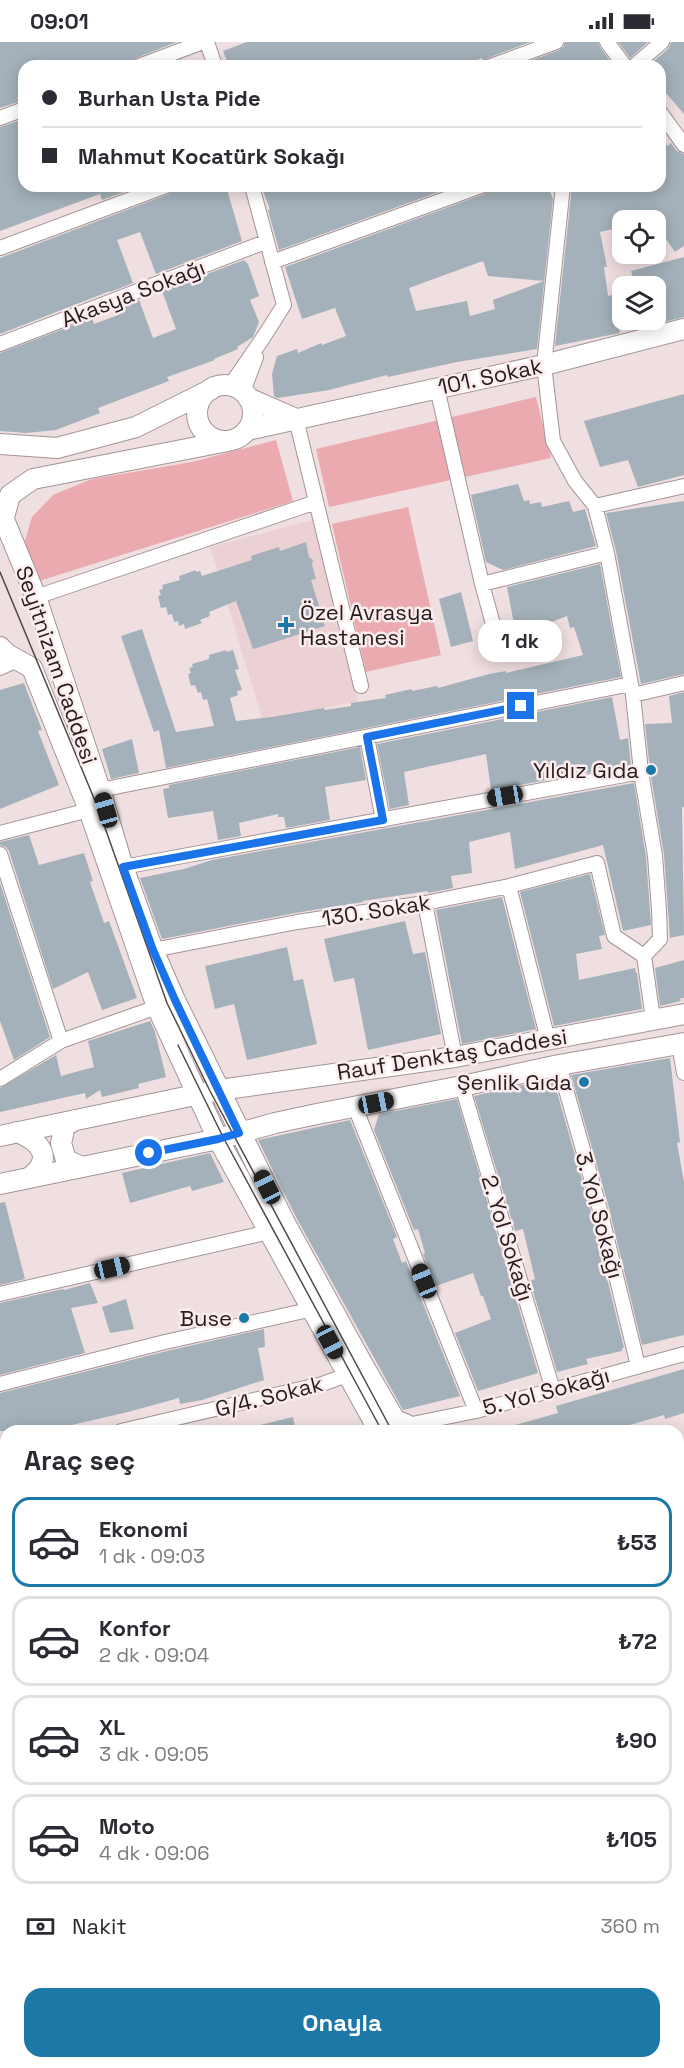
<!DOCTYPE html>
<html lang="tr">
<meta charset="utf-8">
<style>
:root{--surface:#fff;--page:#f2f2f3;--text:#2b2b33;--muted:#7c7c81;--line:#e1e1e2;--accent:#1c78a6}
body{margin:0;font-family:"Space Grotesk",sans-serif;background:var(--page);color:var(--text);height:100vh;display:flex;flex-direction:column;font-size:22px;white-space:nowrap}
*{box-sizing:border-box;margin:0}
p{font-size:20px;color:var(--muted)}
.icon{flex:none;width:33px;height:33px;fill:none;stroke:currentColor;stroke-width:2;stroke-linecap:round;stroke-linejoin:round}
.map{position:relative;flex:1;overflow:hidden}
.panel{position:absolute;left:0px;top:1383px;width:684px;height:644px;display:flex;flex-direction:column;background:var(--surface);border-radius:18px 18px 0 0;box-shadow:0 3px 15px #0003}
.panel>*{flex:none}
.banner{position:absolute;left:18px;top:18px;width:648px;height:132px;border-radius:18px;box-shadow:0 3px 15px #0003;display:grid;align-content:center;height:132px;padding:0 24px;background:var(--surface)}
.fabs{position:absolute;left:612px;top:168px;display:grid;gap:12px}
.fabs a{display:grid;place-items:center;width:54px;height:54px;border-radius:12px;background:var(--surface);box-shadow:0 3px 15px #0003;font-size:30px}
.end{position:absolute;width:27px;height:27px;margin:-14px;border:8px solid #1a73e8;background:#fff;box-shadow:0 0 0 3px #fff}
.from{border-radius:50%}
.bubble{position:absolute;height:42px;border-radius:18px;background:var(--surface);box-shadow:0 3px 15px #0003;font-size:20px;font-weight:700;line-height:42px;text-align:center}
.car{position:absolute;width:18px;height:36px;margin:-18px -9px;border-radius:8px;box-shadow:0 0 4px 2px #0007;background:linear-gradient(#222 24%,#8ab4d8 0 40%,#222 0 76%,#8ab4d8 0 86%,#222 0)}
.banner b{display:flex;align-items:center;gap:21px;height:57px;font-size:22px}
.banner b+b{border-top:2px solid var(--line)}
.banner i{width:15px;height:15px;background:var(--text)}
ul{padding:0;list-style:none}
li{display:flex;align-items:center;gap:18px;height:90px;margin:0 12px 9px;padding:0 12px;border:3px solid var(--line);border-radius:18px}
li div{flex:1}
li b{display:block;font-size:22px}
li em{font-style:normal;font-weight:700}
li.current{border-color:var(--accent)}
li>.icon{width:54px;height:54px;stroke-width:1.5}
h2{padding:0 24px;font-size:27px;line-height:72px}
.pay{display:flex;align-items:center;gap:15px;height:66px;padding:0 24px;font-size:22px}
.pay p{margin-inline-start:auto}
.action{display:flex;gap:12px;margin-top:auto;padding:12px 24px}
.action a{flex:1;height:69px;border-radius:18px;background:var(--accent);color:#fff;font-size:24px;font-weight:700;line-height:69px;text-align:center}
.status{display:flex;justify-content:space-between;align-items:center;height:42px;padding:0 30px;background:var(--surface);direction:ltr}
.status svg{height:16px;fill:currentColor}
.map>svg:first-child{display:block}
.built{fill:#ebd1d3}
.green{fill:#eaaab0}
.building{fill:#a4b1ba;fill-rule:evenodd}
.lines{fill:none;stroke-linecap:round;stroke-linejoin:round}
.street-casing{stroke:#a49496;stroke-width:16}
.secondary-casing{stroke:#a49496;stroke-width:22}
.street{stroke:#fff;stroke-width:14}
.secondary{stroke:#fff;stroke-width:20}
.tram{stroke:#514849;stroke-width:1.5}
.route{stroke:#1a73e8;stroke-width:8}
.poi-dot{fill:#1c78a6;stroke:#fdeced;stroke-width:2}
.labels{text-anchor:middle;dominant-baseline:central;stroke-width:5;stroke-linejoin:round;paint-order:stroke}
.street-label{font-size:22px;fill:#241d1e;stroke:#fdeced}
.poi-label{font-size:22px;fill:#241d1e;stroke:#fdeced;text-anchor:end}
</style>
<div class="status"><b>09:01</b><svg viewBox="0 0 49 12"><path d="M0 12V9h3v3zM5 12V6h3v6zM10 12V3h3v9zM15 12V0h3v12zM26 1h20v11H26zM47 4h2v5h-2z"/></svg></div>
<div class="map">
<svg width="684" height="2026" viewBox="0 0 684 2026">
<rect width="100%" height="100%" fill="#f0dfe0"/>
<!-- built -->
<path class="built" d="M313,478l45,182 -96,16 -52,-171z
M6,1692v328h589l3,6h-598v-333z"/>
<!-- green -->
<path class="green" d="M536,355l15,61 -222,49 -13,-58z
M276,398l17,61 -254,80 -15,-37 8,-27 21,-22 39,-16 100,-17z
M408,465l33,148 -75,17 -34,-148z"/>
<!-- building -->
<path class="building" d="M0,0h177l-41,16 -4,3 -2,5h-106v34l-24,8z
M247,0h283l-42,16 -5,5 -1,-5 -18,7 -2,-4 -13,5h-118l-2,-4 -13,4h-87l-6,-15z
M565,0h33l2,5 14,19h-97l42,-16 4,-3z
M618,0h30l-18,16z
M671,0h13v72l-24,-28v-20h-12l20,-17z
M24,77v67h116l-38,14 -2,-6 -100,37v-104z
M660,94l8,10 3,-3 6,8 7,3v92l-9,6 -19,-28v-4h-34v7l-22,5 7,35h-3l4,29 4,-1 8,38 -65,13 17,-160h88z
M175,144h51l16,55 -86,33 -16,-42 -23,8 16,43 -23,9v-1l-110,43v-76l169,-64 4,-3z
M261,144h194l-176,64 -11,-40 2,-1z
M490,144h58l5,13 -16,150 -80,13 -69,15 -1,-2 -58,15 -51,8 -4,-2 -2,-22 5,-18 20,-7 1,4 23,-10 1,2 24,-9 -11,-28 -33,11 -17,-52 199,-73 4,-3zM483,219l5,15 56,5 -51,19 2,9 -25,7 -3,-15 -51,10 -7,-23z
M684,215v60l-28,7v-38h-21l-4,-15z
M244,218l4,4 11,32 -9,4 9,22 -6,15 -16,10 1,2 -24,10 1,1 -48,17 2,4 -71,27 2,5 -44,17 -30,3 -26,-2v-78l92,-35 2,6 24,-9 -2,-6 23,-9 14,38 23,-9 -14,-38z
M684,352v81l-46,12 -10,-27 -28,7 -16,-46z
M518,442l6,17 5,-1 1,4 11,-2 1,5 27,-6 4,11 12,-3 11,37 -93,24 -17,-8 -15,-67z
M684,459v173l-43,10 -25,-133 -10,-38z
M306,500l3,15 4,3 -1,5 4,14 -5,1 14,46 -72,23 -17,-48 -27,11 1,4 -10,4 2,3 -17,6 -1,-5 -5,2 -1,-5 -4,1 -2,-8 -4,1 -2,-8 -5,1 -3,-12 3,-1 -2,-5 4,-1 -1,-4 18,-5 -1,-4 17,-6v2l4,-1 2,5 50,-16 -1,-4 28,-9 1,4z
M600,522l21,113 -455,91 -7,-38 -5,2 -33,-96 21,-7 34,103 38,-6 -7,-27 -4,1 -2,-8 -3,1 -3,-8 -4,1 -3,-12 3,-1 -2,-5 4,-1 -1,-3 17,-5v-4l17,-5v2l7,-2 6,19 -4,1 7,20 -5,1 1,4 -8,3 6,23 35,-4 53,-9 1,2 26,-4v-3l35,-5 -1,-3 27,-6v2l25,-5 1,2 51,-14 17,-3v2l77,-18 -9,-28 -4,1 -3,-12 -28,11 1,2 -7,3 1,3 -17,5 -10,-53z
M461,550l12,49 -22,6 -12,-48z
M24,641l18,47 -4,1 21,54 -59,24v-119z
M684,650v115h-2l2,128 -14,3 -6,-83 -14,-84 -5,-47 27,-1 -3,-27z
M612,655l8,43 8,-2 3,27 -140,25 -5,-36 -82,18 5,33 -19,4 -13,-65z
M132,697l7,34 -28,6 -9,-30z
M360,705l6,33 -41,7 5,33 -44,8 -2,-11h-6v-3l-39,9 2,13 -23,4 -5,-29 -45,7 -5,-29 6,-1v-3z
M634,741l12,74 5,68 -28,6 -20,-86 -88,24 -5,-37 -41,10 3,31 -21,3 2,12 -25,5v-2l-65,10v1l-68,11 -133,26 -22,-61 44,-9 28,-9z
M29,793l10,30 45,-12 9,28 -3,1 14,41 5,-2 28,77 -35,12 -14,-38 -35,17 -44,-138 -3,-4 -6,-2v-3z
M590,832l15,61 -6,1 3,13 -26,5 3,26 56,-12 1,5h1l5,36 -88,17 -34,-134z
M0,841l50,154 -36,23 -14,-39z
M502,855l34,132 -74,15 -26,-134z
M405,879l8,33 12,-2 16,82 -73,16 -14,-72 -20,4 -10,-43z
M287,905l7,34 9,-2 14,65 -70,16 -13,-56 -19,5 -10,-43z
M684,918v38h-4l1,3 -21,5 -5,-38z
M150,979l5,11 11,45 -28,7 1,4 -37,9 -2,-7 -14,9 -1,-6 -85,19v-24l56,-33 5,21 33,-9 -6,-26z
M670,1016l10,84 -3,1 7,39v153l-42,10 -34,-141 -37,-129z
M553,1036l37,130 34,140h-2v3l-36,8 2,5 -31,8 -27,-91 5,-2 -12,-50 -8,2 -41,-135z
M457,1057l81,274 -60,18 -23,-58 36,-14 -8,-23h-2l-8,-23 -37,13 -13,-32 2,-1 -7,-24 -4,1 -40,-100 5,-16z
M350,1078l47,117 -4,2 9,24 4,-2 54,135 -57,14 -107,-193 -38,-77z
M210,1111l14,29 -32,9 -2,-5 -60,17 -8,-30z
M5,1160l20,77 -25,6v-82z
M90,1241l8,20 -27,5 14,45 -85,22v-72l63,-14 1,1z
M126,1257l8,30 -24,4 -8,-26z
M264,1287l1,18 -7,1 6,32 -62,20 -22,4 -1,-6 -51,14 -65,15 1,4h-64v-38l167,-42z
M684,1327v44l-19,6 -1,-4 -55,16h-100l-1,-4 50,-14 -2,-7z
M293,1375l3,14h-40v-5z"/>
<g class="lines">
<defs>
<path id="street" d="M207,0l8,24
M607,0l18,24
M139,24l64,-24
M491,24l65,-24
M634,24l28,-24
M660,70l24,33
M0,76l24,-9
M563,144l-19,179 9,76 22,40 20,25 12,47 26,142 8,77 14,84 4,54 1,29 -16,17
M0,206l166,-62
M272,220l209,-76
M0,302l265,-102
M230,344l33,-48 21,-33 -32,-119
M437,346l45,196 14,51
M243,350l13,-35
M296,377l65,267
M595,464l89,-20
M482,542l125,-31
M36,555l280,-95
M0,626l17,-8
M633,653l51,-12
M367,695l16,83
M100,748l531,-106
M0,791l89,-23
M0,812l61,187
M123,825l518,-95
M509,844l39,154
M425,861l30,154
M153,908l144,-28 128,-19 84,-17 88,-23 17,73 30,20
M644,914l9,63
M679,1002l5,29
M559,1023l40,141 39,160
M0,1037l61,-38 96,-34
M462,1044l91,304
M355,1065l121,304
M0,1252l269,-62
M0,1342l165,-42 148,-33
M407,1383l69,-14 208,-57
M121,1389l201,-47 25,-9
M0,1418l6,-1
M0,1500l6,-2
M678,1532l6,1
M0,1568l6,-2
M678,1640l6,-1
M0,1647l6,-1
M0,1765l6,-2
M678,1793h6
M678,1870h6
M0,1889l6,-1
M678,1963l6,10
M8,2026l23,-6
M585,2026l20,-6"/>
<path id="secondary" d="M197 371a28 28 0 1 1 56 0a28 28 0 1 1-56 0Z
M248,356l48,21
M247,388l297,-65 140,-36
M0,402l57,4 79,-21 74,-37
M0,468l36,87 64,193 23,77 30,83 22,50 110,223 78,142 32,55 12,5 3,6
M4,475l6,-22 23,-16 195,-38
M0,605l7,7 25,14 57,142 68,197 61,132 161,292
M75,1078l-10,6 -4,17 5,17 14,6
M17,1090c23,9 38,26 13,45
M0,1094l219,-46 236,-33 229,-43
M0,1142l218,-45 57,-16 42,-9 145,-28 97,-21 125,-22
M608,2020l4,6
M666,2020l4,6"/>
</defs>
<!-- street casing -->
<use href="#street" class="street-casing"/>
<!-- secondary casing -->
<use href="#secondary" class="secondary-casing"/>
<!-- street -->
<use href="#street" class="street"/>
<!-- secondary -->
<use href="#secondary" class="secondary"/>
<!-- tram -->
<path class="tram" d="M0,530l98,236 69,195 43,88 182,340
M178,1003l45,92 159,294
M644,2020l3,6"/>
</g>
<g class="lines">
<!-- route -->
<path class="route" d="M149,1111l69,-14 21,-6 -64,-133 -22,-50 -30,-83 260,-47 -16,-83 154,-31"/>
</g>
<!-- markers -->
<g class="poi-dot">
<path d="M283 574h6v6h6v6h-6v6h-6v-6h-6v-6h6z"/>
<circle cx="651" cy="728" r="6"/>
<circle cx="584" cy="1040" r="6"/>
<circle cx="244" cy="1276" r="6"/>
</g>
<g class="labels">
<!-- street labels -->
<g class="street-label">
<text transform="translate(133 251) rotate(-21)">Akasya Sokağı</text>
<text transform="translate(490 334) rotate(-12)">101. Sokak</text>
<text transform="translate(57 623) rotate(71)">Seyitnizam Caddesi</text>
<text transform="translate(376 868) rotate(-9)">130. Sokak</text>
<text transform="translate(452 1012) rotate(-9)">Rauf Denktaş Caddesi</text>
<text transform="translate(600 1173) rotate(75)">3. Yol Sokağı</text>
<text transform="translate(508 1196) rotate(73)">2. Yol Sokağı</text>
<text transform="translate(546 1349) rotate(-15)">5. Yol Sokağı</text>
<text transform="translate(269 1354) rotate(-14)">G/4. Sokak</text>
</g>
<!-- poi labels -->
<g class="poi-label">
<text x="300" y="570" text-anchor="start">Özel Avrasya<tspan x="300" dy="25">Hastanesi</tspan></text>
<text x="639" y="728">Yıldız Gıda</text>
<text x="572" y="1040">Şenlik Gıda</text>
<text x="232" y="1276">Buse</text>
</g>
</g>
</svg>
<div class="fabs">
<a><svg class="icon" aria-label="locate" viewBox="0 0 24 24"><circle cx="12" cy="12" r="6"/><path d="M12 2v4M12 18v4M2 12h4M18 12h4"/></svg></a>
<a><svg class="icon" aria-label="layers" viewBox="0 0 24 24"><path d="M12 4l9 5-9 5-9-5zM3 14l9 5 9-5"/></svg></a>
</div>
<i class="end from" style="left:149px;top:1111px"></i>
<i class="end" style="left:521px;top:664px"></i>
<div class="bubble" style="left:478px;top:578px;width:84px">1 dk</div>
<i class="car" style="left:505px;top:754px;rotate:260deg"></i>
<i class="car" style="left:106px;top:768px;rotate:344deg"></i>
<i class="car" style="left:376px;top:1061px;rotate:79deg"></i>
<i class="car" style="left:267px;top:1145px;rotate:333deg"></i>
<i class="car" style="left:112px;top:1226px;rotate:77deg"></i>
<i class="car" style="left:424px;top:1239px;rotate:338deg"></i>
<i class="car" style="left:330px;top:1300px;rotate:152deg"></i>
<div class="banner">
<b><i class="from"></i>Burhan Usta Pide</b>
<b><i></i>Mahmut Kocatürk Sokağı</b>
</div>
<section class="panel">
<h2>Araç seç</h2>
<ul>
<li class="current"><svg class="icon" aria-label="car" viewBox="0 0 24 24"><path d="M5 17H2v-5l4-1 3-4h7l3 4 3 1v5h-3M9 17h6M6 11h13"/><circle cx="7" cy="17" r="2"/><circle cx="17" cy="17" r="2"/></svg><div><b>Ekonomi</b><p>1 dk · 09:03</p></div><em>₺53</em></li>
<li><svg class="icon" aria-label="car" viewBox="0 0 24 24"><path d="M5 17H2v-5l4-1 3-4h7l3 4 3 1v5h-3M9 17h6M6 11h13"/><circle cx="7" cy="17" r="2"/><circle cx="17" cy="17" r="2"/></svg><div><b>Konfor</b><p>2 dk · 09:04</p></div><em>₺72</em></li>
<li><svg class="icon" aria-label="car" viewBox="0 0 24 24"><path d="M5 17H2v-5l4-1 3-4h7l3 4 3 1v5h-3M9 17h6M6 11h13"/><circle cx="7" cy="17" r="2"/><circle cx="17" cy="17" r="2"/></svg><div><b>XL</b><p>3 dk · 09:05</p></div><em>₺90</em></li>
<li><svg class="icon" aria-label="car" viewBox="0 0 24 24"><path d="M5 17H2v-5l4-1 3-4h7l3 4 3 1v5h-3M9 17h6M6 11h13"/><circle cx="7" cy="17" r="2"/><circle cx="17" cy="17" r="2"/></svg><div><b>Moto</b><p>4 dk · 09:06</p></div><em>₺105</em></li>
</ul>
<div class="pay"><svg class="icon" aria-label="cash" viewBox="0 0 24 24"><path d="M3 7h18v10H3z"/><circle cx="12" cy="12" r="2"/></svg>Nakit<p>360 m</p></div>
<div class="action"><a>Onayla</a></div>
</section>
</div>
